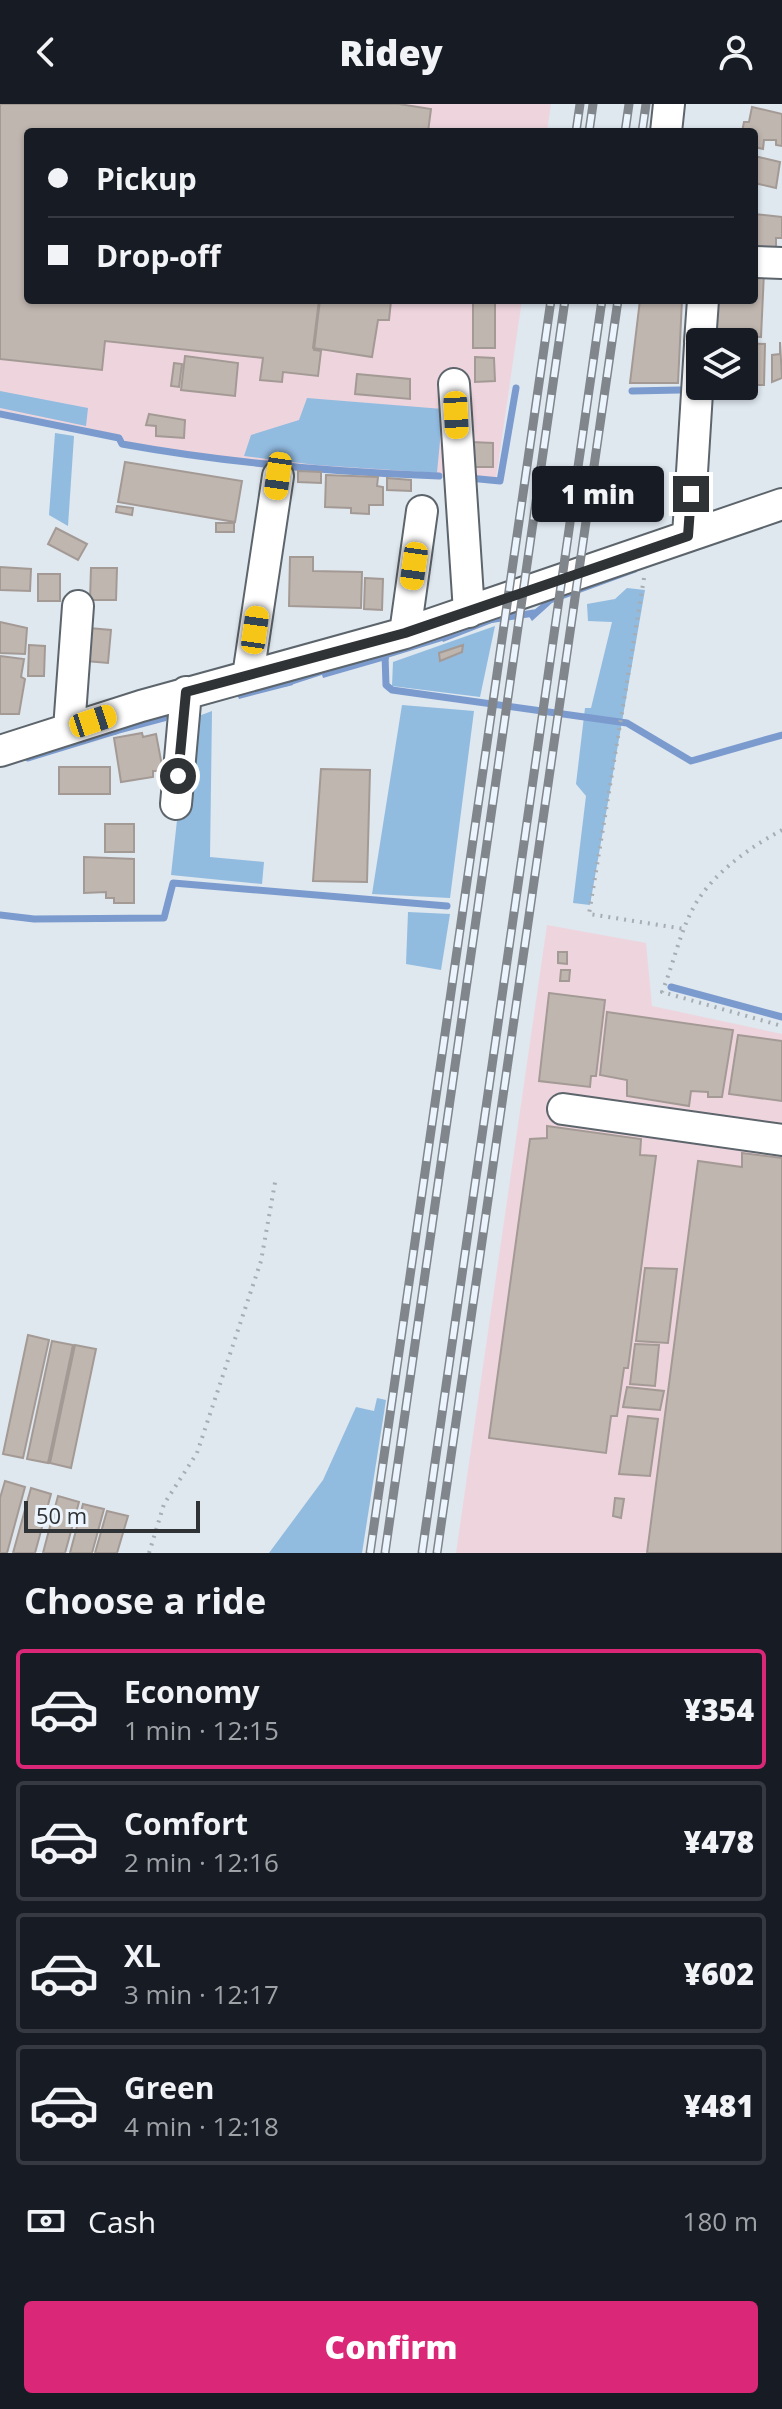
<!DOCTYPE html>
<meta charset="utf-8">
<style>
:root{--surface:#171b24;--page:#20242c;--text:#f1f3f6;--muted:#9ea1a6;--line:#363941;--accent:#db2777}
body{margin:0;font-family:"Open Sans",sans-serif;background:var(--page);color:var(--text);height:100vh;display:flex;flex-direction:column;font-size:30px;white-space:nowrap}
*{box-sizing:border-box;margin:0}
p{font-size:26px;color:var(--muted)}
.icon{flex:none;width:44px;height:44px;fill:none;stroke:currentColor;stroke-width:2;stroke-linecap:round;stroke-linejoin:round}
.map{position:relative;height:1449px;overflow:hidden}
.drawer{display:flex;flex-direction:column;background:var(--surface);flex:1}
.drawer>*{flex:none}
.banner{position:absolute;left:24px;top:24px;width:734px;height:176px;border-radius:8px;box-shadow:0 2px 6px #0004;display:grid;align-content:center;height:176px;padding:0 24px;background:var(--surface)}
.controls{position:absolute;left:686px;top:224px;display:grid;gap:16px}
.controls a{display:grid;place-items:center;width:72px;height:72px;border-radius:8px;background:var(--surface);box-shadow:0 2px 6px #0004;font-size:40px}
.scale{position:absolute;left:24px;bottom:20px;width:176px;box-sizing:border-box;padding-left:8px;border:4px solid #303336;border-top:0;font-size:22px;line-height:28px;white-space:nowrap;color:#303336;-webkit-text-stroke:6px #ecf5fd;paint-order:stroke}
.end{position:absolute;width:36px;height:36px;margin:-18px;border:10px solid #303336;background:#fff;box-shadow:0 0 0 4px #fff}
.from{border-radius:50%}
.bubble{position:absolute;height:56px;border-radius:8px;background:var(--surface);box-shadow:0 2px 6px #0004;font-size:26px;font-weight:800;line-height:56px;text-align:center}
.car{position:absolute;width:24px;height:48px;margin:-24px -12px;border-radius:10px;box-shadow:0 0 6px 2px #0007;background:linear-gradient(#f5c518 24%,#345 0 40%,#f5c518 0 76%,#345 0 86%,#f5c518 0)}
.banner b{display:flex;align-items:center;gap:28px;height:76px;font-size:30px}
.banner b+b{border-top:2px solid var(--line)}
.banner i{width:20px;height:20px;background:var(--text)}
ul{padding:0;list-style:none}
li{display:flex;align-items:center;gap:24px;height:120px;margin:0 16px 12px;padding:0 8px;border:4px solid var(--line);border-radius:8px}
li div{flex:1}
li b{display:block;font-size:30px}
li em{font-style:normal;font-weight:800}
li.selected{border-color:var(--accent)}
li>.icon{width:72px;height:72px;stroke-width:1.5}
h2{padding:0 24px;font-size:36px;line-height:96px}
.pay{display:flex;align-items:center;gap:20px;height:88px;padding:0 24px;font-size:30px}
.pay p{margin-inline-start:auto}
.button{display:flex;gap:16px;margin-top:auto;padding:16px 24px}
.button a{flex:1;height:92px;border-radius:8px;background:var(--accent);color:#fff;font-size:32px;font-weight:800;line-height:92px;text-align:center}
header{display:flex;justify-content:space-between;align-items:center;height:104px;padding:0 24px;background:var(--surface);font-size:36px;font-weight:800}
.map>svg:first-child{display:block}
.industrial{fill:#eed5dd}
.green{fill:#92bbe0}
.water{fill:#7b9bce}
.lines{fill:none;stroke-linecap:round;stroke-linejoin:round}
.stream{stroke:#7b9bce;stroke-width:7}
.building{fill:#c0b6b0;stroke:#a49a95;stroke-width:2}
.minor-casing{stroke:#5d656c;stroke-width:34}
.path{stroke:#a6adb3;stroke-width:4;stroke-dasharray:2 6;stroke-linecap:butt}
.minor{stroke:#fff;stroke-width:30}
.rail-casing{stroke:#80868b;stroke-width:9}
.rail{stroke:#ecf5fd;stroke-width:6;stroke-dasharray:18;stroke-linecap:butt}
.route{stroke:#303336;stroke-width:10}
</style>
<header><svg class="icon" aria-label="back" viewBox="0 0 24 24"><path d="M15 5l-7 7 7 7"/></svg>Ridey<svg class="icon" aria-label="person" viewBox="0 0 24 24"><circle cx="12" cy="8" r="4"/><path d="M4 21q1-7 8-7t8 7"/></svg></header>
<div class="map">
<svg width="782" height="1449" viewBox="0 0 782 1449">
<rect width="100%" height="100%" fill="#dfe7ef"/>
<!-- industrial -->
<path class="industrial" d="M0,0h551l-4,28h-519v168h494l-26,178 -140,-8 -150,-15 -81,-13 -5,-7 -120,-25z
M547,821l99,18 6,63 130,28v519h-326z"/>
<!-- green -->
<path class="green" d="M0,287l88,17 -2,18 -86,-18z
M307,294l136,11 -6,64 -121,-8 -72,-9 7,-21 48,-15z
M55,329l19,3 -6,90 -19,-11z
M627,484l18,2 -55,315 -17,-2 13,-107 -10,-12 9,-76h6l21,-86 -24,-1 -1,-17 28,-5z
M495,522l-15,71 -88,-11 1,-24z
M402,601l72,6 -24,187 -78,-4z
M212,607l-2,146 54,5 -2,22 -91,-9 17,-155z
M408,808l42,2 -9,56 -35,-6z
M377,1294l9,2 -24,153h-93l54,-73 33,-73 18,4z"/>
<!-- water -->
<path class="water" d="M636,463l1,5 -85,31 -20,18 -4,-6 21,-17z
M495,511l2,6 -54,21 -3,-6z
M387,547l2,8 -66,19 -3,-10z
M291,572l2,9 -54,14 -4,-9z
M170,606l-4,11 -56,15 -2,-6z"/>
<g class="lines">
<!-- stream -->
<path class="stream" d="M632,287l48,-1
M706,289h38
M0,310l119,24 3,6c105,19 210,28 317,32
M469,374l31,3 16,-93
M488,516l46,-7
M385,551l1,30 6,5 235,33 64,38 91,-26
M382,552l68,-21
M286,579l37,-12
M28,654l88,-27
M0,811l34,4 130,-1 9,-35 274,23
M671,883l111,30"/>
</g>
<!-- building -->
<path class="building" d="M0,0h399l32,5 -3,23h-400v168h292l-6,50 7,1 -3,25 -35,-4 -1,10 -22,-2 3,-22 -158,-17 -3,29 -102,-11z
M752,3l30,7v32l-6,-1v-5h-12l-1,9 -9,-2v-15h-12l2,-10h5z
M754,52l26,6 -4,26 -22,-5z
M754,110l28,3v21h-6v12l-22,-3z
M754,167l10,1 -3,65 -50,-2 1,-35h42z
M319,196l72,1 -2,19h-11l-6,37 -59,-9z
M473,196h22v48h-22z
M640,196h42l-4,83h-48z
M780,238l2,36 -10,4v-27l8,-1z
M744,239l21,1 -1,41h-20z
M185,252l53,7 -3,33 -54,-6z
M475,253l19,1 1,23 -20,1z
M174,259l8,1 -3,23 -8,-1z
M357,270l53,5v20l-55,-5z
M149,310l36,6 -1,18 -28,-2v-10l-10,-1z
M471,338l22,1v24h-21z
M125,358l117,19 -7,41 -117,-20z
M298,367l23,1v11l-23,-1z
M326,371l52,2 -1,9 6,1v18h-14v9l-18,-1v-5l-26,-1z
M387,374l24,2v11l-24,-1z
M117,402l16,2 -1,7 -16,-3z
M216,419h18v9h-18z
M56,424l31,16 -9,16 -30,-16z
M290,453h23v14l49,1 -1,36 -72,-2z
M0,463l31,2 -1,22 -30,-1z
M91,464h26l-1,32h-26z
M38,470h22v27h-22z
M365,474l18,1 -1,31 -18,-1z
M0,518l27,6 -2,26 -25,-1z
M89,524l22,2 -3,33 -22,-2z
M29,541l16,1 -1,30h-16z
M463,541l-1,7 -22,9 -1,-8z
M0,552l24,3 -3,18 4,2 -6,35h-19z
M142,629l1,4 13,-3 7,37h-10v6l-32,5 -7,-44z
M59,663h51v27h-51z
M321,665l49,1 -3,112 -54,-1z
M105,720h29v28h-29z
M84,753l50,2v44h-20v-5h-8v-6l-22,1z
M558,848h9v12l-9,-1z
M561,866h9l-1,11h-9z
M549,889l56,7 -9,76h-5l-1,11 -51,-6z
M607,908l126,18 -11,67h-14v-5l-17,-1 -2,15 -62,-10v-16l-27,-5z
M738,931l44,6v60l-53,-7z
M547,1022l94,13 -1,16 16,1 -28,212h-4l-7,48h-6l-5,37 -117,-15 41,-299 17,-1z
M742,1049l40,5v395h-135l51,-392 44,6z
M645,1164l32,1 -9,74 -32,-2z
M28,1231l21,5 -26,118 -20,-4z
M52,1237l21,4 -25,118 -21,-4z
M635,1240l24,1 -4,41 -25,-2z
M75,1241l21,4 -25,119 -21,-5z
M627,1283l37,4 -4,19 -37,-3z
M628,1312l30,3 -8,57 -31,-2z
M5,1377l20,6 -18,66h-7v-55z
M31,1384l20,6 -16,59h-22z
M58,1392l21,6 -14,51h-22z
M615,1394l9,1 -3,19 -8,-2z
M83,1400l21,5 -12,44h-22z
M107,1407l21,5 -11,37h-22z"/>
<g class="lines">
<defs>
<path id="minor" d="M666,28l3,-28
M754,158l28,1
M700,238l3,-42
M454,280l15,228
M688,432l12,-191
M405,529l17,-122
M248,572l30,-200
M69,625l9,-123
M0,647l141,-45 264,-73 377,-129
M176,700l10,-112
M563,1005l219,31"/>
</defs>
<!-- minor casing -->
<use href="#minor" class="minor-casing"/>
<!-- path -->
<path class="path" d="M644,474l-55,336 96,15
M782,726c-32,17 -67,42 -86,73 -16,27 -22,60 -34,89l120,34
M149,1449l15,-49 33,-51 64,-192 15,-84"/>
<!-- minor -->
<use href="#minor" class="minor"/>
<defs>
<path id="rail" d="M576,28l4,-28
M589,28l4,-28
M625,28l4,-28
M642,28l4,-28
M370,1449l181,-1253
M385,1449l180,-1253
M422,1449l180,-1253
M437,1449l181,-1253"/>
</defs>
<!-- rail casing -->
<use href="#rail" class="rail-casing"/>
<!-- rail -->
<use href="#rail" class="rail"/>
</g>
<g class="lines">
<!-- route -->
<path class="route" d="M178,672l8,-84 219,-59 283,-97 3,-42"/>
</g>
</svg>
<div class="controls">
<a><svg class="icon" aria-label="layers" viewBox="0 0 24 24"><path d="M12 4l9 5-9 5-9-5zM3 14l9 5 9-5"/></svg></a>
</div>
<div class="scale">50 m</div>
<i class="end from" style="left:178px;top:672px"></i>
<i class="end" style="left:691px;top:390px"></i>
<div class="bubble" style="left:532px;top:362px;width:132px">1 min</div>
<i class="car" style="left:456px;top:311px;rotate:177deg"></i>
<i class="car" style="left:278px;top:372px;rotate:188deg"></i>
<i class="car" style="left:414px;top:462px;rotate:188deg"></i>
<i class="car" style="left:255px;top:526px;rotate:8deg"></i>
<i class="car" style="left:93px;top:617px;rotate:72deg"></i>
<div class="banner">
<b><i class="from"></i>Pickup</b>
<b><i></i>Drop-off</b>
</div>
</div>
<section class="drawer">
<h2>Choose a ride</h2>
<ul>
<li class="selected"><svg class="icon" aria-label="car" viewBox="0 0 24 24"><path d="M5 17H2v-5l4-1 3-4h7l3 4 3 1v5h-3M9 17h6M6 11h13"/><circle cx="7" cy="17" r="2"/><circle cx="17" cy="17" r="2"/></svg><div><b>Economy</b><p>1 min · 12:15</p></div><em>¥354</em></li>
<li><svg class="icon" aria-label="car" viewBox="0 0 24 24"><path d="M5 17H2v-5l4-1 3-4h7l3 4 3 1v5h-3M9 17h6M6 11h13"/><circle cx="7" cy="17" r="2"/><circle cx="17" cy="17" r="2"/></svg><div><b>Comfort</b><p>2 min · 12:16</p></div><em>¥478</em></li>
<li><svg class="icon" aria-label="car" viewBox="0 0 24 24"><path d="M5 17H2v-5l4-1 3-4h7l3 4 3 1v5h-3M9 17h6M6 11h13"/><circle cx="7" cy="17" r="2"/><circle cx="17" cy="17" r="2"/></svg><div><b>XL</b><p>3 min · 12:17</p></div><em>¥602</em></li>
<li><svg class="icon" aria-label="car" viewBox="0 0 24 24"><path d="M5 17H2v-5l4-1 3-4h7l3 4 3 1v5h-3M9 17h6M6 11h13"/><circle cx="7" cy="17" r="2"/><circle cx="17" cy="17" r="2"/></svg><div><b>Green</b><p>4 min · 12:18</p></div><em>¥481</em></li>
</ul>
<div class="pay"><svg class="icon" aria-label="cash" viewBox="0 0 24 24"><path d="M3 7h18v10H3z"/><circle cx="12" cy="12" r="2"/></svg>Cash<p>180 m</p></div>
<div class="button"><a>Confirm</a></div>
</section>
